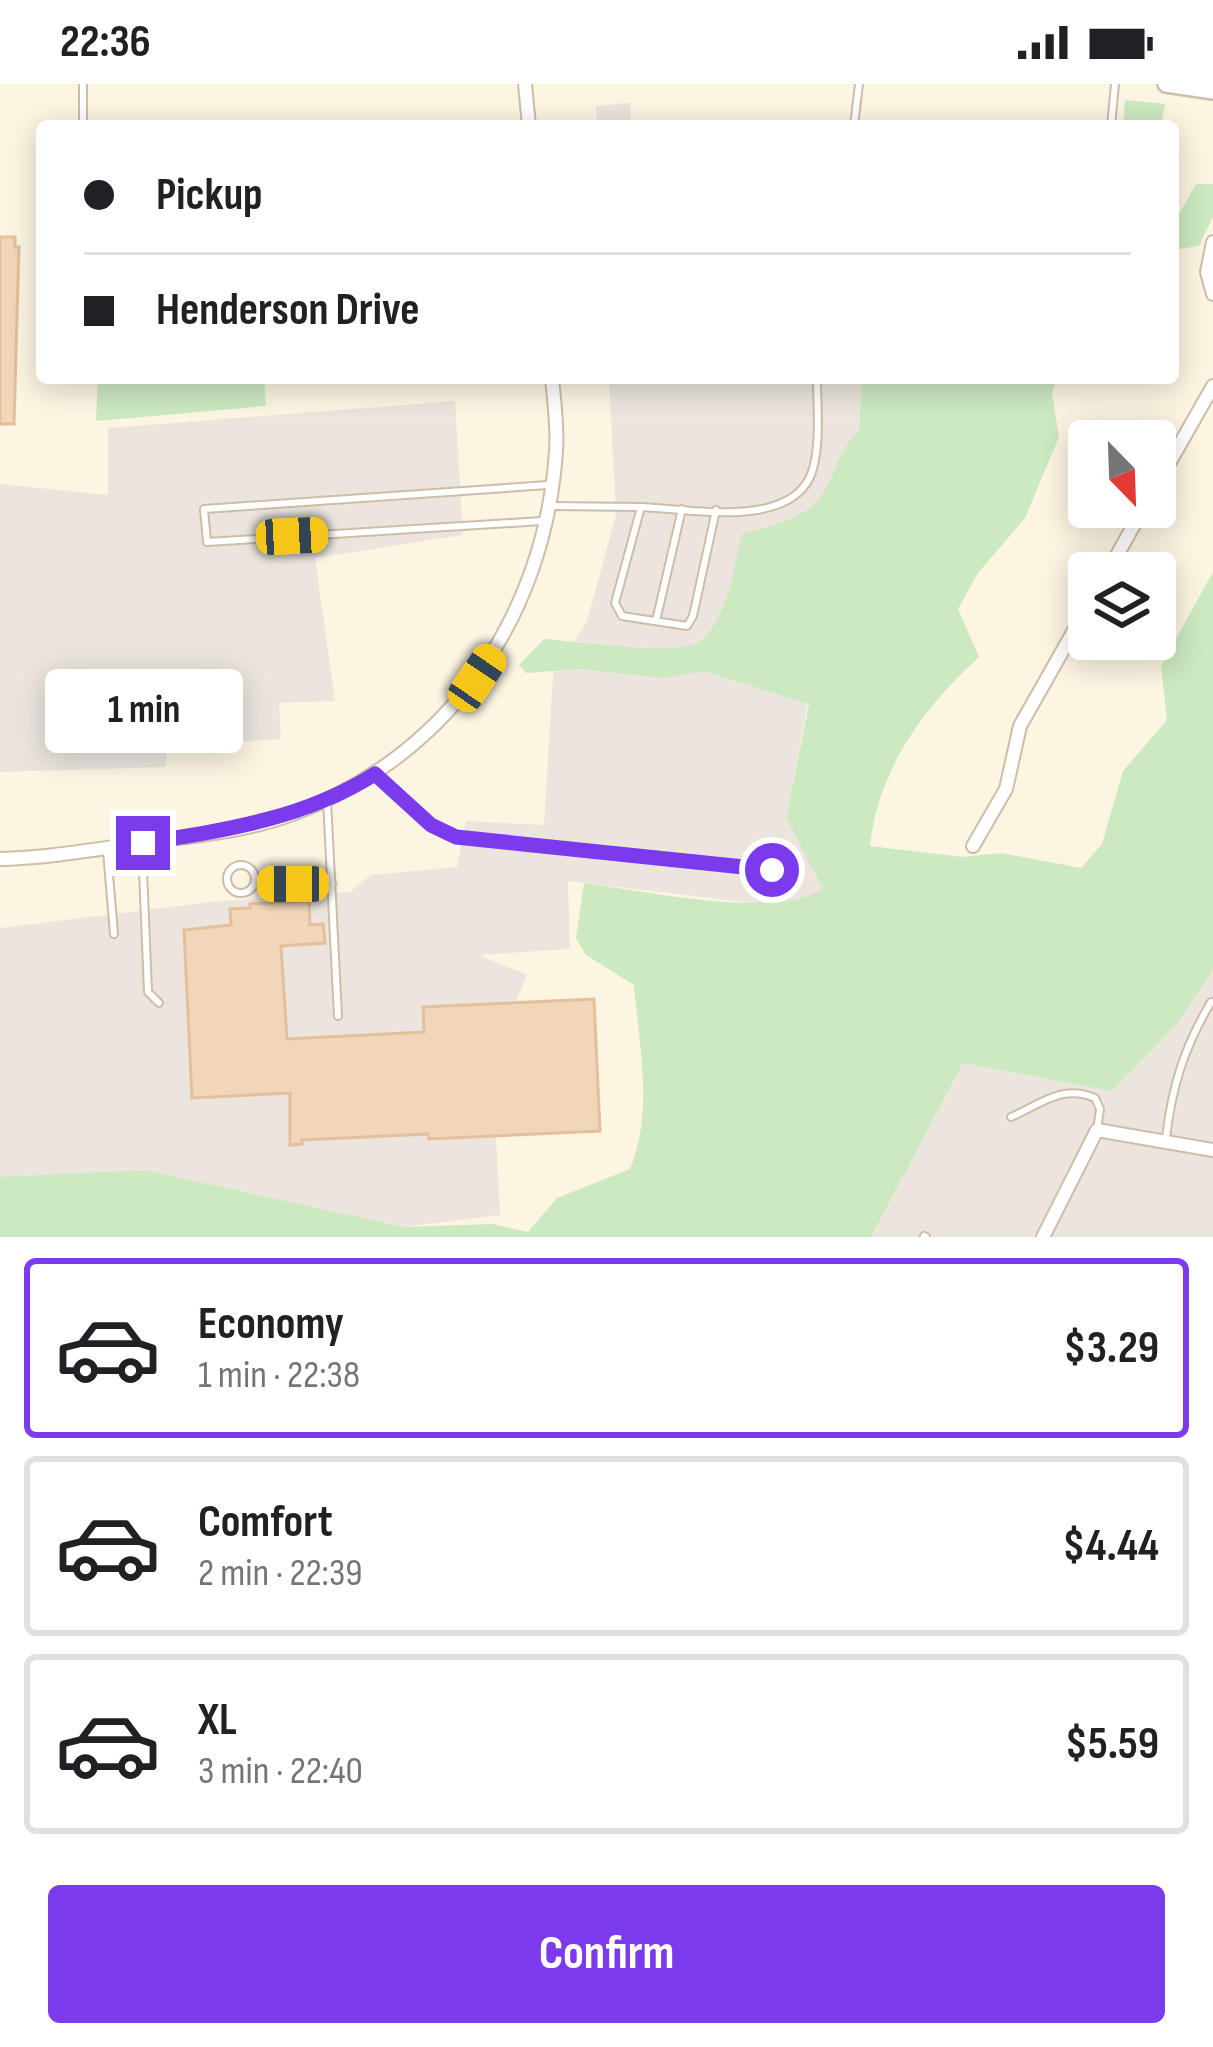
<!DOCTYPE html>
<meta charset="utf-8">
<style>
:root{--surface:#fff;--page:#f2f2f2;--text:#202124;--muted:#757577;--line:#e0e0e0;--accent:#7c3aed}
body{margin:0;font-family:"Sofia Sans Condensed",sans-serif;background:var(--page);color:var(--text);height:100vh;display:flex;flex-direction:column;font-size:45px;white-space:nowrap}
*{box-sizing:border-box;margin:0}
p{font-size:39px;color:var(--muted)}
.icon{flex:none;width:66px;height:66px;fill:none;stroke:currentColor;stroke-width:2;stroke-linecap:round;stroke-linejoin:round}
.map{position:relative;height:1153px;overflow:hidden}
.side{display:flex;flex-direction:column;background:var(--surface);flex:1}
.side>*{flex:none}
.top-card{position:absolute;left:36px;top:36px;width:1143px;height:264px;border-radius:12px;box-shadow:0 6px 30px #0003;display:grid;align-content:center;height:264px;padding:0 48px;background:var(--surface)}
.needle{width:78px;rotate:157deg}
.controls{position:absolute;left:1068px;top:336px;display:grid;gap:24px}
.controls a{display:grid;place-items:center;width:108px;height:108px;border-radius:12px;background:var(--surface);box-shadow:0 6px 30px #0003;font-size:60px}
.end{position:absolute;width:54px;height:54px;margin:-27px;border:15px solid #7c3aed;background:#fff;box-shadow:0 0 0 6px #fff}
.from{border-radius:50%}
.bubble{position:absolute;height:84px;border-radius:12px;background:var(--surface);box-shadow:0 6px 30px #0003;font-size:39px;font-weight:700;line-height:84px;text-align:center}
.car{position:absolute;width:36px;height:72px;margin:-36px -18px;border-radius:15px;box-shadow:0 0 9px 3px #0007;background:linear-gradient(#f5c518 24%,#345 0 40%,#f5c518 0 76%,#345 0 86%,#f5c518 0)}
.top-card b{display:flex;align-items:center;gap:42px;height:114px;font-size:45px}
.top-card b+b{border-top:3px solid var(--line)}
.top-card i{width:30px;height:30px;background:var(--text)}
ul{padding:21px 0 0;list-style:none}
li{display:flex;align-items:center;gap:36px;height:180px;margin:0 24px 18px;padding:0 24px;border:6px solid var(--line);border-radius:12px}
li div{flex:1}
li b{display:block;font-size:45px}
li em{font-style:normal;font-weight:700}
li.on{border-color:var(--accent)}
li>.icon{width:108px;height:108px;stroke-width:1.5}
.primary-button{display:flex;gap:24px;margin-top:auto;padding:24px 48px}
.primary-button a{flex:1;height:138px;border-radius:12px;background:var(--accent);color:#fff;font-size:48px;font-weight:700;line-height:138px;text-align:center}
.status{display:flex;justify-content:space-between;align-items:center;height:84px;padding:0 60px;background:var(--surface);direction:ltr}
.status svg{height:33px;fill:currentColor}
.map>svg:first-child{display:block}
.industrial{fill:#ebe5dd}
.green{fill:#cce9c1}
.building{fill:#f1d6ba;stroke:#e3bf9b;stroke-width:3}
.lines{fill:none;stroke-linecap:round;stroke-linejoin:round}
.service-casing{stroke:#cdbda9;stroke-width:10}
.minor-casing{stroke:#cdbda9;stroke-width:16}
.tertiary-casing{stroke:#cdbda9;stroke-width:20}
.service{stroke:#fff;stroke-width:6}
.minor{stroke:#fff;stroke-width:12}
.tertiary{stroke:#fff;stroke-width:15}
.route{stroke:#7c3aed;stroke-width:15}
</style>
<div class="status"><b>22:36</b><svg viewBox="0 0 49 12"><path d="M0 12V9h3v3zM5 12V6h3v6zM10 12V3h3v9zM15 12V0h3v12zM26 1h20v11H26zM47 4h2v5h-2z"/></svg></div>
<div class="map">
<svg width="1213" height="1153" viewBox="0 0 1213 1153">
<rect width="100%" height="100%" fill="#fcf5e2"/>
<!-- industrial -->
<path class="industrial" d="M630,19l1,23h-34l-1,-20z
M609,294h253l-4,63 -72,377 38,69 -15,12 -41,6 -200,-24 2,68 -91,6 48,20 -55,136 38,20 -14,6 4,78 -96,12 -259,-57 -145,8v-250l210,-26 140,-10 21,-17 86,-8 9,-46 78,4 9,-150 34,-54 29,-106z
M455,317l8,134 -148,23 20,143 -56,2 2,36 -114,7 -1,21 -166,5v-288l108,11v-67z
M1213,886v267h-342l92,-174 148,28 65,-66z"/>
<!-- green -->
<path class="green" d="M1125,16l40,4 -4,22h-38z
M1196,100h17v33l-14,29 -26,4v-25z
M98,294h166l2,28 -170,15z
M862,294h195l-5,15 7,44 -34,81 -47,55 -20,36 21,48c-56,51 -101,113 -109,189l92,11 39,-4 80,15 21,-24 21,-73 44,-51 -6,-54 52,-94v398l-37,55 -65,66 -148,-28 -92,174h-871v-60l145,-7 259,57 89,-3 35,8 29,-34 73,-29c24,-58 9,-123 4,-184l-48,-30 -10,-17 8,-55c56,7 196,38 239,5l-37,-70 23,-114 -105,-33 -42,7 -80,-9 -56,4 -7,-8 25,-26c32,2 138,19 158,1 27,-25 31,-72 40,-106 22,-6 65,-16 78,-36 16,-24 17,-45 39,-68z"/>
<!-- building -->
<path class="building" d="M0,153h15v10h4l-5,177h-14z
M309,817l1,24 13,-1 2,19 -44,3 6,93 137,-7 -1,-25 171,-8 6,132 -171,8 -1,-5 -126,6v4l-12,1v-52l-98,5 -8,-168 47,-5 -1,-16 20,-1v-4z"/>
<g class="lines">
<defs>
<path id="service" d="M83,42v-42
M854,42l5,-42
M1111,42l4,-42
M548,422l93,1 -26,96 7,13 65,10 6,-10 23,-106
M641,423c48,2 151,23 171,-35 9,-28 5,-65 5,-94
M542,437l-335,21 -3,-33 344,-24
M656,537l26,-112
M375,690l56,51 25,12 316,33
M327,716l11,216
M142,762l6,146 11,11
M107,767l7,83
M227 795a14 14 0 1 1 28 0a14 14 0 1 1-28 0Z
M254,800h78
M1011,1033c30,-13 51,-33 84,-19l5,11 -3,21
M1166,1054c6,-52 18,-90 45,-136
M924,1152l2,1"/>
<path id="minor" d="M525,0l4,42
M1213,158l-6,30 6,22
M1155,404l58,-102
M1107,489l37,-66
M973,762l33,-57 14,-63 69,-122
M0,775c46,-1 90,-9 135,-15 51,-8 104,-11 152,-28 160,-56 258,-199 269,-365 2,-24 -2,-50 -4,-73
M1043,1153l54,-107 116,20"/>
<path id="tertiary" d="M1166,0l47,7"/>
</defs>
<!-- service casing -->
<use href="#service" class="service-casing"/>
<!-- minor casing -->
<use href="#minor" class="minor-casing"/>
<!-- tertiary casing -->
<use href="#tertiary" class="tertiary-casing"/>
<!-- service -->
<use href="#service" class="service"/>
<!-- minor -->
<use href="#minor" class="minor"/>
<!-- tertiary -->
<use href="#tertiary" class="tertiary"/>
</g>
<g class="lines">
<!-- route -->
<path class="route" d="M143,759c83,-13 160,-24 232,-69l56,51 25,12 316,33"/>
</g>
</svg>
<div class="controls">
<a><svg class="needle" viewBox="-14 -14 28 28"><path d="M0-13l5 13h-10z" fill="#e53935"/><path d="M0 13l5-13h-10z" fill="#757577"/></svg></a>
<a><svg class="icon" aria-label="layers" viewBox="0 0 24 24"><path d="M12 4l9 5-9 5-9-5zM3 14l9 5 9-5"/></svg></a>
</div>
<i class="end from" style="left:772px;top:786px"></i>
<i class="end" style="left:143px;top:759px"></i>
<div class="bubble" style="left:45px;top:585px;width:198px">1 min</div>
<i class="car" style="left:292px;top:452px;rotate:87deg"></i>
<i class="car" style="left:477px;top:594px;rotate:34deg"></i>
<i class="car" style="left:293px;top:800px;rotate:270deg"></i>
<div class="top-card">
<b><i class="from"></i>Pickup</b>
<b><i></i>Henderson Drive</b>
</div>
</div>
<section class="side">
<ul>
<li class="on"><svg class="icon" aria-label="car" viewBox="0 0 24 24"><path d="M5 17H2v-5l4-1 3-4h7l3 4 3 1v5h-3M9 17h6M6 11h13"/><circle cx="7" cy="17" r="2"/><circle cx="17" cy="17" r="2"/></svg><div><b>Economy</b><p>1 min · 22:38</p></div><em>$3.29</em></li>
<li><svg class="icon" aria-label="car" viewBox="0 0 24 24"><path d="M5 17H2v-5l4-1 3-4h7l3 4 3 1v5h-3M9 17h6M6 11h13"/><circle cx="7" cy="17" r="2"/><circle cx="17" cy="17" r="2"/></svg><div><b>Comfort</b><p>2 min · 22:39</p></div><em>$4.44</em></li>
<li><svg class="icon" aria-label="car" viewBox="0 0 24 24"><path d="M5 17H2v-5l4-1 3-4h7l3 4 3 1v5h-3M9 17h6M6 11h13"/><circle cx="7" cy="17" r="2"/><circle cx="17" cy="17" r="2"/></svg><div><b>XL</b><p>3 min · 22:40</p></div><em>$5.59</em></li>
</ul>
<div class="primary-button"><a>Confirm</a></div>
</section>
